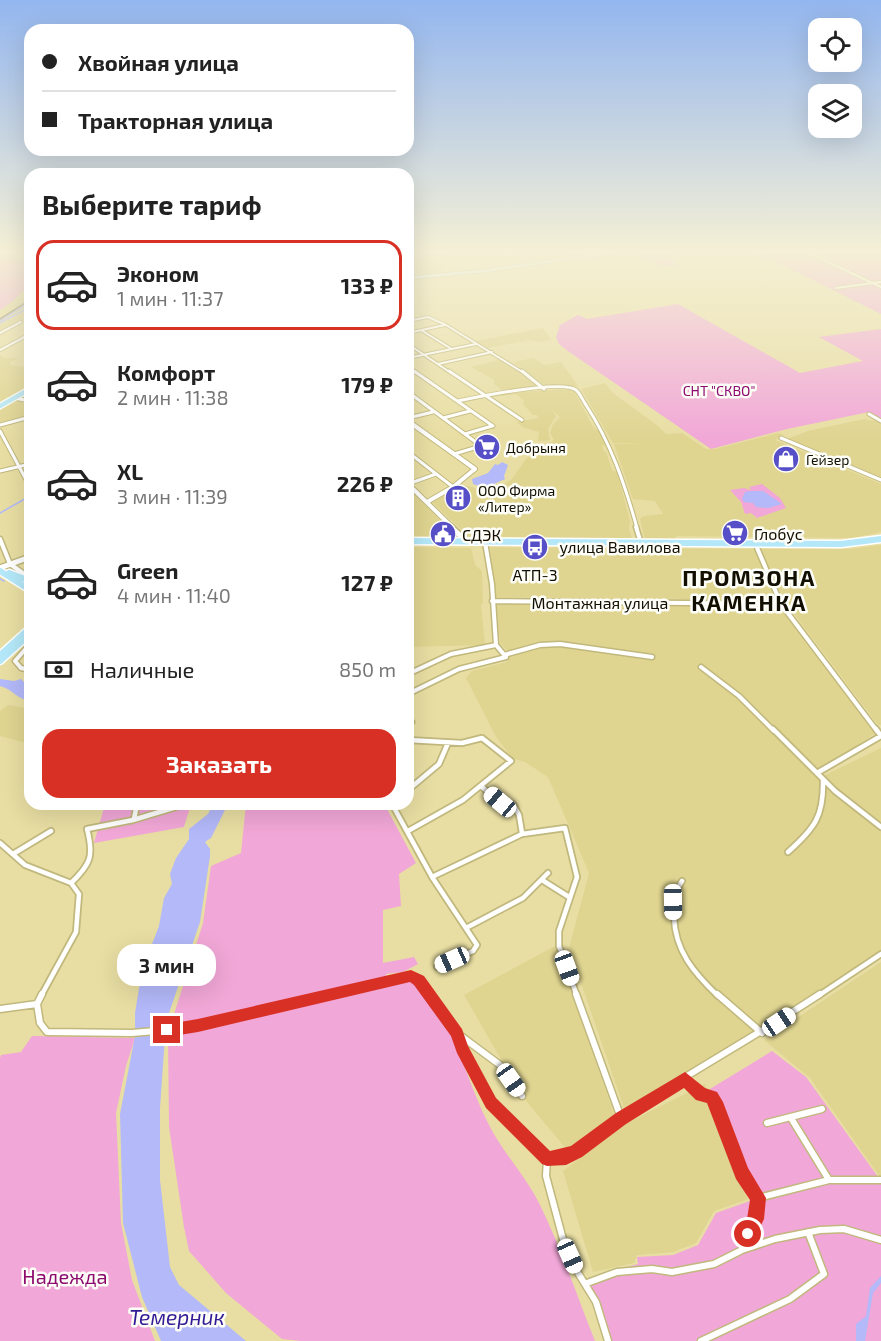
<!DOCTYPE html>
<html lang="ru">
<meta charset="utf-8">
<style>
:root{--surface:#fff;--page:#f2f2f2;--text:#222;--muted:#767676;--line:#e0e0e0;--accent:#d93025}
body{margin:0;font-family:"Exo 2",sans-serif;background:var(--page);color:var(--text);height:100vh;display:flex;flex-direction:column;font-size:22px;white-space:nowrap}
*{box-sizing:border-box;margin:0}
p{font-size:20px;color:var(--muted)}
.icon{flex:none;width:33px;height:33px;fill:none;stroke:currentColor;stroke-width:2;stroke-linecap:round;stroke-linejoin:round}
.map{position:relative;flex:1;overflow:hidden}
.side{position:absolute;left:24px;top:168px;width:390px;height:642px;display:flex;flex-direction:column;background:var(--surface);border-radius:18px;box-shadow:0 6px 24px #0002}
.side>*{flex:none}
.banner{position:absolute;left:24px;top:24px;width:390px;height:132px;border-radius:18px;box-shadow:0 6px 24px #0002;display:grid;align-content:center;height:132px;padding:0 18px;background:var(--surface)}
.controls{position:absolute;left:808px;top:18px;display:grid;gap:12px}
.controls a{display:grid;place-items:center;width:54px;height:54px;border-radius:12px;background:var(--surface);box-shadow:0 6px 24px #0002;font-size:30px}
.end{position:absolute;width:27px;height:27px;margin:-14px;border:8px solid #d93025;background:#fff;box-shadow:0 0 0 3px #fff}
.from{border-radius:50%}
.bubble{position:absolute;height:42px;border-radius:18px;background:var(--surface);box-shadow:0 6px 24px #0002;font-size:20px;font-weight:700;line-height:42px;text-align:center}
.car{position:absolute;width:18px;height:36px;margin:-18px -9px;border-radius:8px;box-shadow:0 0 4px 2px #0007;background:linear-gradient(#fff 24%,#345 0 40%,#fff 0 76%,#345 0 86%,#fff 0)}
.banner b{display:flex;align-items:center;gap:21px;height:57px;font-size:22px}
.banner b+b{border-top:2px solid var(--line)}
.banner i{width:15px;height:15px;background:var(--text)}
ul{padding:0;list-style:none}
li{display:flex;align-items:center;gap:18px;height:90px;margin:0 12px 9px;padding:0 6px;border:3px solid transparent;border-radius:18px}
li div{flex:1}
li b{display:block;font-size:22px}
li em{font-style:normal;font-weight:700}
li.current{border-color:var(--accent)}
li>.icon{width:54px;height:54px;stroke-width:1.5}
h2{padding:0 18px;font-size:27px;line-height:72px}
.pay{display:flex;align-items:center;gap:15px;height:66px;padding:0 18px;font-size:22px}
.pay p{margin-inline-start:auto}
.primary-button{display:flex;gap:12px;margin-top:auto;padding:12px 18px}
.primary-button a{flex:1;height:69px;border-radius:18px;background:var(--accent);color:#fff;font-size:24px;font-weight:700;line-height:69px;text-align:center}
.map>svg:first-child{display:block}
.built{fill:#dfd490;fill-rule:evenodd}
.green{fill:#f1a7d7}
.water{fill:#b3b9f9}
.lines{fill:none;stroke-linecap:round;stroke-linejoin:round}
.stream{stroke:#b3b9f9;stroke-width:1.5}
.minor-far4-casing{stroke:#c1b87d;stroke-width:4}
.minor-far3-casing{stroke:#c1b87d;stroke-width:5}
.minor-far2-casing{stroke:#c1b87d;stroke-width:7}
.minor-far1-casing{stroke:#c1b87d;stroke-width:8}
.minor-casing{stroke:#c1b87d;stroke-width:9}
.tertiary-far1-casing{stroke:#c1b87d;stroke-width:6}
.tertiary-casing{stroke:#c1b87d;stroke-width:8}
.secondary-casing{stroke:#c1b87d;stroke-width:4.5}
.primary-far1-casing{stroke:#fff;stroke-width:7}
.primary-casing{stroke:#fff;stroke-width:9}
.minor-far4{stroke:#fff;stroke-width:2}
.minor-far3{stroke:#fff;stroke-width:3}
.minor-far2{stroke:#fff;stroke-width:4}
.minor-far1{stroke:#fff;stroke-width:4.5}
.minor{stroke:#fff;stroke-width:6}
.tertiary-far1{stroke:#fff;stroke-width:4}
.tertiary{stroke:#fff;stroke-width:5}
.secondary{stroke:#daf4fc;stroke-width:3}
.primary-far1{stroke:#b4e8f8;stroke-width:4.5}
.primary{stroke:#b4e8f8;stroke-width:6}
.rail{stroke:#867f59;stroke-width:1.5}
.route{fill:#d93025}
.labels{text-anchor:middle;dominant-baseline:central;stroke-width:5;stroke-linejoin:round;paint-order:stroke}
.far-park-label{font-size:14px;fill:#8c0b6f;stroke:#fefef8}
.far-poi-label{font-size:14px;fill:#120e00;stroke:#fefef8;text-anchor:start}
.poi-label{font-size:16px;fill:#120e00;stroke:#fefef8;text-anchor:start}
.street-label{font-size:16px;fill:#120e00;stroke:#fefef8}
.near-park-label{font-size:20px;fill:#8c0b6f;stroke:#fefef8}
.near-water-label{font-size:21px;font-style:italic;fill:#331b96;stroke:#fefef8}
.district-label{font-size:22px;font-weight:bold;letter-spacing:1.5px;fill:#120e00;stroke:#fefef8}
</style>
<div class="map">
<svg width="881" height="1341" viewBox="0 0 881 1341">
<rect width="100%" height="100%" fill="#e8dea3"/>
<!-- built -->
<path class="built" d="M436,253l10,1v3h-7l6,1 -2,12 -35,6v-18z
M30,281v41l-7,-1 -23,11v-21l27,-23z
M543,328l8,12 -12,2 -9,-2 -42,8 -12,-7z
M0,355l4,3h15l-9,4v3l20,3 -4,5 4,1v13l-30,17z
M534,358l10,7 17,-3 17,24 -31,1 -34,-25z
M502,359l37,28 -37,3 -9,-7 2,-1 -2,-3 -22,-12z
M605,383l8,10 45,33 8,8 16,-1 24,16h9l64,-16 5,2 -9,5 106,44v48l-29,6 -175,-2 -2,3 -30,1 -5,-21 3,-3 20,-2 -8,-13 -22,-2 -19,-55h34l-35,-1 -32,-54zM749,487l36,21 -28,10 -6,-6 -6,1 -4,-11 -11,-12h22z
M573,389l19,36 3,4 5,1 5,15 -3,1 2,6h2l6,18 5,2 13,49 -1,7 3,11h-161l-39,-37 2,-3 30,-14 27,7 20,-12 15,-21 28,-19 -4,-7 3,-9 7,-7 -8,-7 4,6 -8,13 2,11 -12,1 1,-9 -16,-5 -6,-5 22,-4 -2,-3h-4l-10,-11 1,-3 -8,-7 -14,2 -5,-3z
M16,400l14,3v13l-30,7v-14z
M864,419l17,3v55l-94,-38 21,-8z
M408,488l43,43v6h-43z
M881,545v180h-3l-96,-127 -22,-49h90z
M408,547l63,1 4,17 7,6 1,32 -2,2 4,40 -77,2z
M490,547l264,2 23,52 -282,-4z
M496,604l285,2 96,126 -58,39 6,4 56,-27v205l-186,121 -71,34 -55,-160 20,-75 -41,-96 -23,-15 -13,-4 -17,-23 -29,-57 6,-7 35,-9 2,-9 -9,-10z
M8,705l22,4v44l-4,-4 3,-3 -4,-2 1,-1 -26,-7v-25z
M555,946l61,174 -48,31 -46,-55 -58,-101z
M881,962v215h-1l-70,-99 -46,-38z
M705,1084l43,115 -34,12 -18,32 -23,9 -36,3 -3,8 -41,9 -30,-101 64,-48z"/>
<!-- green -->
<path class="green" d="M0,253c17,0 39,15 26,34 -6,9 -17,17 -26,23z
M663,253l15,11c-14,6 -28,-1 -39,-10z
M759,253h122v61z
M678,304l122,69 63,-12 -44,-24 62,-8v90l-12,-7 -82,17 -76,20 -146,-100 -6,-5 -3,-7 4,-12 18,-10 9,4z
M762,484l18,14 6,10 -29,10 -6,-5 -6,1 -4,-12 -11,-12 14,-2 7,2 -2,-3z
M105,804h86l-7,23 -90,16z
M246,804h137l3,3 30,56 -17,11 2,32 -18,4v53l31,-6 4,7 -15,8 -17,2 2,8 23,-3c41,33 54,99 77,144 14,29 38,53 52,82 21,43 37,91 55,136h-294l-19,-2 -56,-46 -37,-42 -5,-24 -15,-100 -1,-94 35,-110 8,-57 30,-13z
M32,1036l103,2 -9,28 -10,47 5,110 11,57 23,61h-155v-283l1,-3 20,-3z
M772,1051l34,26 75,104v160h-274l-17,-58 27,-13 21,-6 -1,-7 36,-2 25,-10 18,-32 34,-12 -40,-112z"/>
<!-- water -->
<path class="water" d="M502,462l6,3 -4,11 1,3 -20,9 -12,-4 -1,-5 16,-6 7,-9 3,1z
M751,491h12l19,13 -14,4 -12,-1 -3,-4 -9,-1 -2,-3 3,-7z
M0,679l14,2 7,-2 3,3h6v19c-13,-2 -18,-12 -30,-15z
M213,804l14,2 -16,32 -6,4 5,7v7l-10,66 -34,100 -6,86v72l10,87 9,18 67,56h-85l-19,-44 -19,-74 -3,-109 15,-78v-23l7,-43 17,-44 5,-28 8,-14 -2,-10 6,-16 13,-19v-10l19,-15z
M881,1276v7l-8,10 -8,48h-9v-17l10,-8 4,-28z"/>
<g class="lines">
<!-- stream -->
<path class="stream" d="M0,321l30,-19
M0,323l30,-16
M0,513l30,-17
M0,579l4,2"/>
<defs>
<path id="minor-far4" d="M809,253l72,34
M836,288l45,-6
M408,321l20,-4 18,8 78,48
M421,330l29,18
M0,333l21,-11
M408,333l37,-8
M408,344l43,29
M0,350l30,-16
M408,358l68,-14
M438,364l54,-12
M408,367l9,6"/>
<path id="minor-far3" d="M414,371l79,55
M449,371l73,49
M522,371l22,18
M408,392l73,54
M14,398l16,3
M458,401c20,-4 104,-22 118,-11 4,3 7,11 10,15 25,38 39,80 51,123
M869,414l12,7
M408,418l25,-6
M443,418l27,-7
M0,425l30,-8
M0,431l30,56
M465,434l27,-8
M781,438l100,42
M408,452l45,35
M454,454l27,-8
M0,471l30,-7
M408,484l28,-10"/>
<path id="minor-far2" d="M636,527l5,16
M0,539l10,25 20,14
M755,543l26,61 96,127
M492,601l289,3
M30,644l-15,17 6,7 9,2
M504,655l36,-10 20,-1 92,13
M701,667l38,29 35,35
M408,674l43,-20 45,-9
M408,694l51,-25 47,-12 -10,-12 -4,-61 -7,-42
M408,718l4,4"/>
<path id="minor-far1" d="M773,729l62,62 46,36
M408,740l54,3 20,-5 29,23 -48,39 -55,31
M817,773l64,-37 -5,-7
M482,787l18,15 13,2 6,11 3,18
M408,790l31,-26 9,-21
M392,804l40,73 45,68 -4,6 -36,16
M134,819l3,-15
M0,843l25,22 46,18 8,11 -3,38 -35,64
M788,852c27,-24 36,-36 35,-73
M13,854l38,-23
M432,877l90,-43 43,-6 12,49 -18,54v15l18,50
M542,880l27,17
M682,881c-8,12 -8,22 -8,36 1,34 20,56 44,79
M71,883c20,-19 23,-27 16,-54l46,-9 50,-15
M466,928l57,-30 25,-25
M325,996l86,-20 8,4 11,16
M818,996l63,-42"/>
<path id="minor" d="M429,994l28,39 43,32 22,31
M576,994l45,124
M717,994l45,39
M37,1004l3,19 7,9 85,1 47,-4 152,-35
M0,1009l37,-5 5,-10
M458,1035l4,13 29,55 56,56 -1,17 18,67 11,25 21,34 12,39
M685,1080l16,15 10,2 5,5 26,71 16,25
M791,1118l38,62
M767,1123l55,-14
M547,1159c36,-4 46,-23 74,-41 65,-44 134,-81 199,-124
M742,1249l13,-30 3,-21 71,-18h52
M587,1283l30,-11 35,-3 20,3 42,-8 28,-14 33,-11 45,-9 24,-1 37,11
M701,1341l89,-42 34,-25 -16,-42"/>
<path id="tertiary-far1" d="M408,421l67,48 -22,18 -26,15
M408,484l45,44"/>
<path id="tertiary" d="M451,527l15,14
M0,568l30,-11"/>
<path id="secondary" d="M408,278l75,-7 125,-18"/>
<path id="primary-far1" d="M0,406l30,-17"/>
<path id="primary" d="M408,541l433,3 40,-5
M0,571l30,19
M9,573l21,8
M0,655l30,-27
M0,661l30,-27"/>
</defs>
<!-- minor-far4 casing -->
<use href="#minor-far4" class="minor-far4-casing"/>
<!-- minor-far3 casing -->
<use href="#minor-far3" class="minor-far3-casing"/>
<!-- minor-far2 casing -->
<use href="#minor-far2" class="minor-far2-casing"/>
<!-- minor-far1 casing -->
<use href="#minor-far1" class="minor-far1-casing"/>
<!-- minor casing -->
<use href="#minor" class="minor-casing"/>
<!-- tertiary-far1 casing -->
<use href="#tertiary-far1" class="tertiary-far1-casing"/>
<!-- tertiary casing -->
<use href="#tertiary" class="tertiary-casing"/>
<!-- secondary casing -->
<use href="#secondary" class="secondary-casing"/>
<!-- primary-far1 casing -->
<use href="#primary-far1" class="primary-far1-casing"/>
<!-- primary casing -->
<use href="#primary" class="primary-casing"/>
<!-- minor-far4 -->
<use href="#minor-far4" class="minor-far4"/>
<!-- minor-far3 -->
<use href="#minor-far3" class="minor-far3"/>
<!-- minor-far2 -->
<use href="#minor-far2" class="minor-far2"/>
<!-- minor-far1 -->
<use href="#minor-far1" class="minor-far1"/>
<!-- minor -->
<use href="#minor" class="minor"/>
<!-- tertiary-far1 -->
<use href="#tertiary-far1" class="tertiary-far1"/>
<!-- tertiary -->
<use href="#tertiary" class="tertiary"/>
<!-- secondary -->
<use href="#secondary" class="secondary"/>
<!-- primary-far1 -->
<use href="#primary-far1" class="primary-far1"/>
<!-- primary -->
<use href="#primary" class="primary"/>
<!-- rail -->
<path class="rail" d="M0,319l30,-19"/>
</g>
<!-- sky -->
<linearGradient id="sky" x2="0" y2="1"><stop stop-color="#93b6ef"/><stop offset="0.57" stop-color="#f5f0d6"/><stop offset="1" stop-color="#f5f0d6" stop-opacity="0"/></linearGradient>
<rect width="881" height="441" fill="url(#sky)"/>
<!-- route -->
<path class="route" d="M411,970l13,6 38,53 6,17 28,52 54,53 21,-5 45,-33 69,-41 20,16 12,4 6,10 25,66 18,30 -2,21 -10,21 -6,3 -5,-3 -3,-6 7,-15 3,-19 -14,-21 -29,-76 -11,-3 -12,-12 -58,36 -44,33 -16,8 -19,1 -5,-2 -56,-56 -29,-55 -6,-17 -37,-51 -4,-3 -212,50 -31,5 -5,-2 -2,-5 2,-5 36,-6z"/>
<!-- icons -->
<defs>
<symbol id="supermarket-disc" viewBox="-11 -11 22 22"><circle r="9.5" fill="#564fc7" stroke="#fefef8"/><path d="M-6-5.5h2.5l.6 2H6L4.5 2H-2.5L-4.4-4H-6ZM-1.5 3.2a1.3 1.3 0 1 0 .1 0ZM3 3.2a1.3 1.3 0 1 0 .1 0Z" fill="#fff"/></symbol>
<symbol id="shop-disc" viewBox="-11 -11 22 22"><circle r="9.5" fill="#564fc7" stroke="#fefef8"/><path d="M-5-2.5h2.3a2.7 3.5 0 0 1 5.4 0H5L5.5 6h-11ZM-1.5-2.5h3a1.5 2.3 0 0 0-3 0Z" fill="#fff"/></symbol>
<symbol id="building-disc" viewBox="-11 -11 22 22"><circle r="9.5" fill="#564fc7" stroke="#fefef8"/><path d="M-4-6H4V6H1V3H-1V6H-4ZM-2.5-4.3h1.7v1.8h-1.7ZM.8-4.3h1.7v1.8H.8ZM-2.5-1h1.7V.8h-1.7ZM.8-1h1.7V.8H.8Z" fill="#fff"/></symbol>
<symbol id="civic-disc" viewBox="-11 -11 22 22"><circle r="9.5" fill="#564fc7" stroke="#fefef8"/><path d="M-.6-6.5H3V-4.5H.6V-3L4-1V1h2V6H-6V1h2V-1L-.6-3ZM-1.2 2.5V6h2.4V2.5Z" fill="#fff"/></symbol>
<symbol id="bus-disc" viewBox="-11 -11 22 22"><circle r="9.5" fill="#564fc7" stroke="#fefef8"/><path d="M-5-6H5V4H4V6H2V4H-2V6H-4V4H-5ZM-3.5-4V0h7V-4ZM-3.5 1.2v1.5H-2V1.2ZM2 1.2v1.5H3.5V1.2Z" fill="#fff"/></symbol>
</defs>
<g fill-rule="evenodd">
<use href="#supermarket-disc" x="472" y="432" width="30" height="30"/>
<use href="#shop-disc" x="771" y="444" width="30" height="30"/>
<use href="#building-disc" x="443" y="483" width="30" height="30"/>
<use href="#supermarket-disc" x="720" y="518" width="30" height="30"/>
<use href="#civic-disc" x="428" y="519" width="30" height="30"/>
<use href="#bus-disc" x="520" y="532" width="30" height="30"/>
</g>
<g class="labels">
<!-- far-park labels -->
<g class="far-park-label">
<text x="719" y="390">СНТ "СКВО"</text>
</g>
<!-- far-poi labels -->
<g class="far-poi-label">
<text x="506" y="447">Добрыня</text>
<text x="806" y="459">Гейзер</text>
<text x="478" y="490">ООО Фирма<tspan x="478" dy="16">«Литер»</tspan></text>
</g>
<!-- poi labels -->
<g class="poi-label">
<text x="754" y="533">Глобус</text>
<text x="462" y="534">СДЭК</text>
<text x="535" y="574" text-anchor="middle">АТП-3</text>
</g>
<!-- street labels -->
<g class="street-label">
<text x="620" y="546">улица Вавилова</text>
<text x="600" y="602">Монтажная улица</text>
</g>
<!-- near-park labels -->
<g class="near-park-label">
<text x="65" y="1276">Надежда</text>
</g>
<!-- near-water labels -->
<g class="near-water-label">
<text x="177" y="1316">Темерник</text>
</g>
<!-- district labels -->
<g class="district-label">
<text x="749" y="577">ПРОМЗОНА<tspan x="749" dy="25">КАМЕНКА</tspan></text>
</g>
</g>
</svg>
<div class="controls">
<a><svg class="icon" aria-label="locate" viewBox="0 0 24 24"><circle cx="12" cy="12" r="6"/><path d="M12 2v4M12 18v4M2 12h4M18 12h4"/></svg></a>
<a><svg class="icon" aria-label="layers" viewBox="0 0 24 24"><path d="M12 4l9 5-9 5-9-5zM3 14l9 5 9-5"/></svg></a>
</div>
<i class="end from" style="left:748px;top:1234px"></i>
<i class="end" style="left:167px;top:1030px"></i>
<div class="bubble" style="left:117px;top:944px;width:99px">3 мин</div>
<i class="car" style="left:500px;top:802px;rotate:310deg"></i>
<i class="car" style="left:673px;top:902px;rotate:179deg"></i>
<i class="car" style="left:452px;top:960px;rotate:246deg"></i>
<i class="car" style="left:567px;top:968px;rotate:160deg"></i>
<i class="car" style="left:779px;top:1022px;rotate:56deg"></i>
<i class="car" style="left:511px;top:1080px;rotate:145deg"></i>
<i class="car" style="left:570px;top:1256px;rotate:156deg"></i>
<div class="banner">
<b><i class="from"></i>Хвойная улица</b>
<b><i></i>Тракторная улица</b>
</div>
<section class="side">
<h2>Выберите тариф</h2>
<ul>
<li class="current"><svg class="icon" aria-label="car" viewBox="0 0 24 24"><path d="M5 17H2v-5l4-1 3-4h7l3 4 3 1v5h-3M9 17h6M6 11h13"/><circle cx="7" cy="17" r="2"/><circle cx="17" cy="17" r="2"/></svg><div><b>Эконом</b><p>1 мин · 11:37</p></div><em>133 ₽</em></li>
<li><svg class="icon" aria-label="car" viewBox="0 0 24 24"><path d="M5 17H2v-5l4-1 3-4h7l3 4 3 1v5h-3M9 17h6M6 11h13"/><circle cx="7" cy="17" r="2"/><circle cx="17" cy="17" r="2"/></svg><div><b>Комфорт</b><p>2 мин · 11:38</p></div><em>179 ₽</em></li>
<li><svg class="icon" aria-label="car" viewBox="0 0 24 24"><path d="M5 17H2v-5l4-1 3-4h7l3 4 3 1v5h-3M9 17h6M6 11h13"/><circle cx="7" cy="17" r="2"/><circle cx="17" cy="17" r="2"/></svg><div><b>XL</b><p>3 мин · 11:39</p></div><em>226 ₽</em></li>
<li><svg class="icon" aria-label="car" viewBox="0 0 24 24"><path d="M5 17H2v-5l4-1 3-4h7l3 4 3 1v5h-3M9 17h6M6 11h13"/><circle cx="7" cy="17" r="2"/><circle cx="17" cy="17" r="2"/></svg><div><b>Green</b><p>4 мин · 11:40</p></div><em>127 ₽</em></li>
</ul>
<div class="pay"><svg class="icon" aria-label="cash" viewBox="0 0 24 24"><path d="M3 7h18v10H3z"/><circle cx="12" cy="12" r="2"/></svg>Наличные<p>850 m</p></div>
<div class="primary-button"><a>Заказать</a></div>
</section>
</div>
